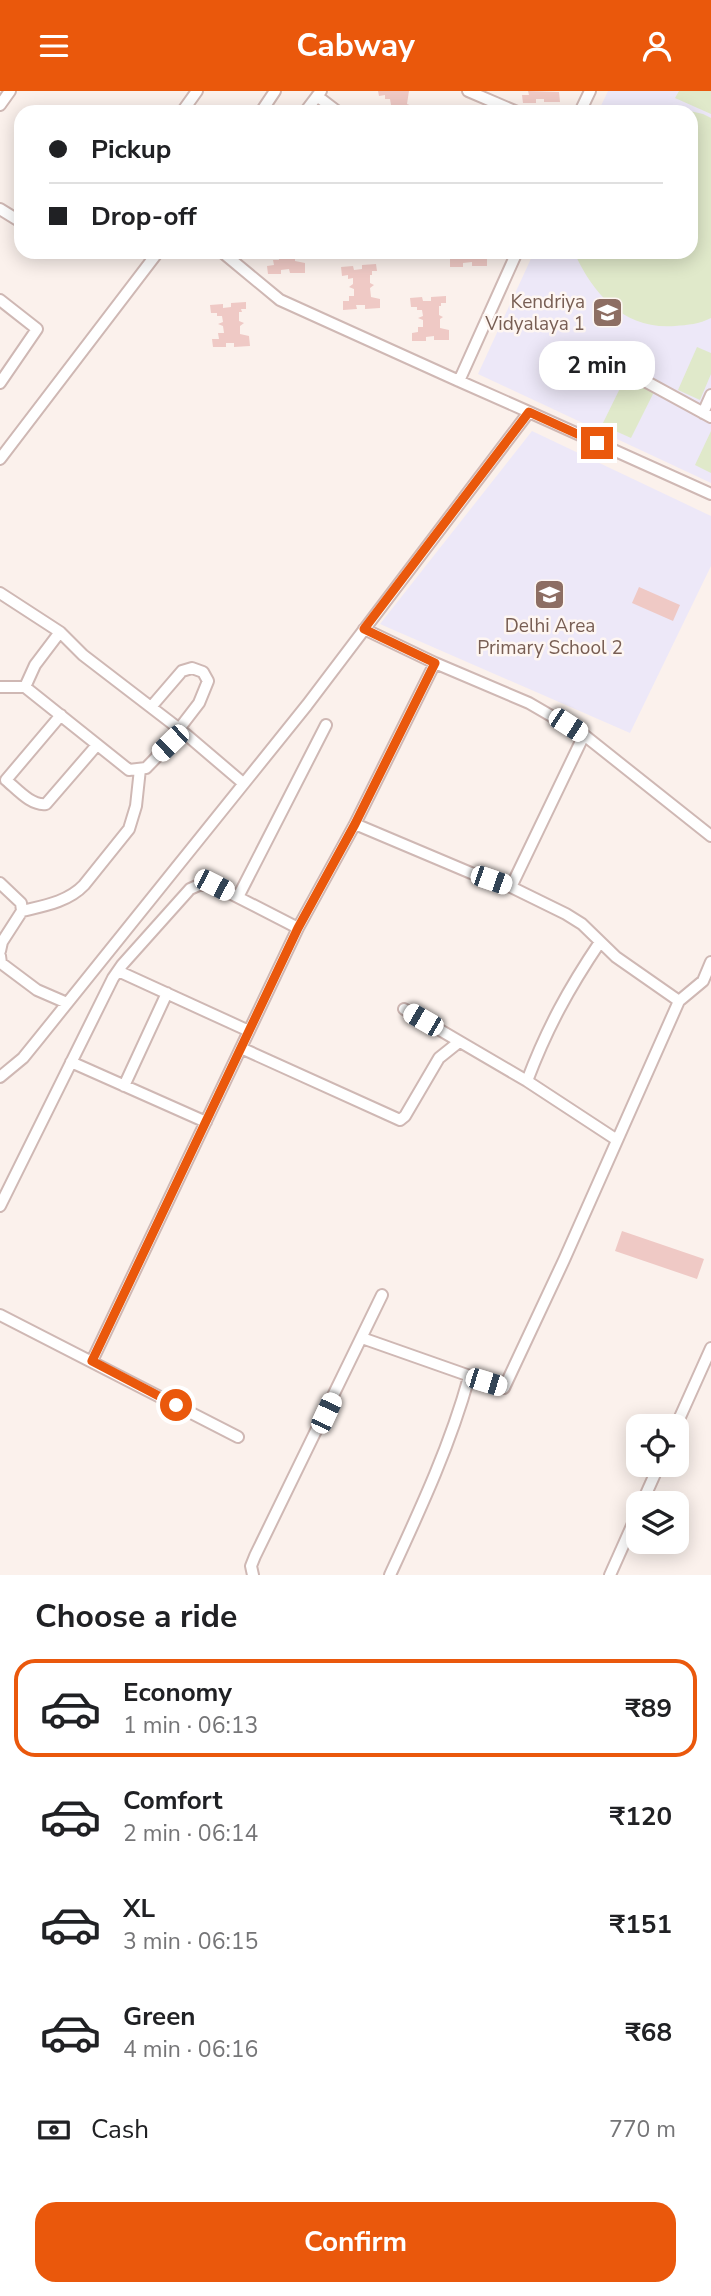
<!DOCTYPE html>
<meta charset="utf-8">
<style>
:root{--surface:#fff;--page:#f6f6f6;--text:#202124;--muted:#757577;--line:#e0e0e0;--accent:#ea580c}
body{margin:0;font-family:"Nunito Sans",sans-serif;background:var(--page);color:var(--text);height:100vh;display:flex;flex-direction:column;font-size:26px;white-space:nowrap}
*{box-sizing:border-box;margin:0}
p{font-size:23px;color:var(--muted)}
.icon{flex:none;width:38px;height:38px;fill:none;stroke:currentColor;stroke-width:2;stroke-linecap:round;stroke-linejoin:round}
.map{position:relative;height:1484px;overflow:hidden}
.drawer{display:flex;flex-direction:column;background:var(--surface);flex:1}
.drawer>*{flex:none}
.hud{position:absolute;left:14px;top:14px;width:684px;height:154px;border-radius:21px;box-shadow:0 4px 18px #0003;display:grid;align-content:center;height:154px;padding:0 35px;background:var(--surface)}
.fabs{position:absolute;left:626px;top:1323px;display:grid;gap:14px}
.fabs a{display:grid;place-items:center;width:63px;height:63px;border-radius:14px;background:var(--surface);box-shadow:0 4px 18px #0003;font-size:35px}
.end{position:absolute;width:32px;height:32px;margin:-16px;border:9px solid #ea580c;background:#fff;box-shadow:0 0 0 4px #fff}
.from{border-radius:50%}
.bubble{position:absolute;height:49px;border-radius:21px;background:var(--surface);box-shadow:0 4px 18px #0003;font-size:23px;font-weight:700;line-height:49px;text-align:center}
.car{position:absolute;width:21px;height:42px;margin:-21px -10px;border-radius:9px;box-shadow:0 0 5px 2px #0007;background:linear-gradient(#fff 24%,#345 0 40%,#fff 0 76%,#345 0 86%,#fff 0)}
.hud b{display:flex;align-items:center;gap:24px;height:66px;font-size:26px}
.hud b+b{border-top:2px solid var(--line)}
.hud i{width:18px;height:18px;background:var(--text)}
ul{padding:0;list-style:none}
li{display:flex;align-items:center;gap:21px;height:98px;margin:0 14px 10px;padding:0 21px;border:4px solid transparent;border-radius:21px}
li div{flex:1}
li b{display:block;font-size:26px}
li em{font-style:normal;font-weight:700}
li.selected{border-color:var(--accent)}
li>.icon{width:63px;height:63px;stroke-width:1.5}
h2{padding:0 35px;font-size:32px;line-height:84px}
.pay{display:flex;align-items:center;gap:18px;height:77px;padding:0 35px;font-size:26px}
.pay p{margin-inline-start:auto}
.action{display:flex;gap:14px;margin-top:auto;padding:14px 35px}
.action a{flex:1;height:80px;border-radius:21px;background:var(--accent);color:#fff;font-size:28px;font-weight:700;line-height:80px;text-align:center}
header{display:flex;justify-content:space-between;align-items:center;height:91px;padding:0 35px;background:var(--accent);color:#fff;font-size:32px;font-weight:700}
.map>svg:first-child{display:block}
.education{fill:#ede8f8}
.green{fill:#e0e9ca}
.building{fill:#efc9c5}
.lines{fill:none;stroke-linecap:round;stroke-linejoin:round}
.minor-casing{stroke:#cfb8b4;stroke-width:14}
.minor{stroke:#fff;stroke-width:10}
.route{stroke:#ea580c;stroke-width:9}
.labels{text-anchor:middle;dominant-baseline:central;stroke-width:5;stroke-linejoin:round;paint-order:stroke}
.education-label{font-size:19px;fill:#785e54;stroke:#fef6f2;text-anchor:end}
</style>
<header><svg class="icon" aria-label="menu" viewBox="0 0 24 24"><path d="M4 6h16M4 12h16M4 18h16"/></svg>Cabway<svg class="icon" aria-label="person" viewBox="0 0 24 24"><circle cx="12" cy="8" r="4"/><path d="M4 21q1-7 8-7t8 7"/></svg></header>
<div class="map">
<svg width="711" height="1484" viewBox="0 0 711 1484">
<rect width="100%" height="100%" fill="#fbf1ec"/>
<!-- education -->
<path class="education" d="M608,0h103v392l-233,-109 56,-122h157v-140h-93z
M532,340l179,85v50l-81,167 -250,-109z"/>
<!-- green -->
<path class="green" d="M679,0h32v23l-36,-16z
M664,14l39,9 8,4v200c-12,6 -23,7 -36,8 -51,4 -82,-32 -101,-74h117v-140h-46z
M697,256l14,6v21l-11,26 -22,-10z
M626,285l29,14 -24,48 -29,-13z
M711,340v42l-16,-8z"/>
<!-- building -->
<path class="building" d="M378,0h31l-2,13 5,2 -4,2v4h-17v-3l-5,-2 5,-2 -1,-6h-5v-4l-6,1z
M528,0l31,1 1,10h-16v-3h-8v4h-13l-1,-8h7z
M278,161h17v9l10,2v10h-15l-1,-4 -8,1v4h-13l-1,-8 7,-1 -1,-5h6z
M461,161h17l3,4h6v10h-15v-4l-9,1v4h-13v-9h6v-5z
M376,173l1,7h-5v4h-2v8l4,2 -4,3 1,9 9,2v9l-15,1v-4h-9l1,4 -14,1v-9h6v-5h5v-7l-5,-2 4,-3v-6l-5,1v-4l-6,1 -1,-9 12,-1 1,4 8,-1v-4z
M446,205v7h-5v3h-2v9l4,2 -3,2v9l9,2v10h-15v-4l-8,1v4h-14v-8l6,-1v-5h5v-7l-5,-2 5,-2 -1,-6h-5v-3h-6l-1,-9 12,-1 1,4h8v-4z
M246,211v7h-5l1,3h-3v9l5,2 -4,3v8l9,2 1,10 -16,1v-4h-8v4h-13l-1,-8h7l-1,-6h6l-1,-7 -5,-2 5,-2 -1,-6h-5v-3h-6l-1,-8 13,-1v4l8,-1v-4z
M639,496l41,18 -7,16 -41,-18z
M622,1140l82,28 -7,20 -82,-28z"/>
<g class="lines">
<defs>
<path id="minor" d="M468,0l49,21
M317,5l21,16
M0,14l10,-14
M182,21l15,-21
M261,21l14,-21
M305,21l16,-21
M580,21l10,-21
M0,118l21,13
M222,161l58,48 179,81
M0,209l37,29 -37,54
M621,277l90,49
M529,321l182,82
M703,322l8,-18
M0,368l158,-207
M0,502l60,39 23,23 99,76 61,52
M60,541l-25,33 -10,22 104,83 17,-2 36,-37
M435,572l94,40 55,32 -73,152
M0,596h25
M151,616l31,-36 10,-3 11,4 5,9 -9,22 -20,26
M61,624l-55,65c11,9 25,26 40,24l51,-59
M584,644l127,101
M355,733l116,49 40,14 55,27 16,10 34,33 63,44 -115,259 -60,128 -142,-50
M0,792l21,20 1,8 -20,31 -2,9
M238,806l88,-172
M22,820c21,-5 46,-9 62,-26l45,-56 7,-23 4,-37
M0,865l1,7 36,27 30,13
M118,880l131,60
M679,910l24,-20 8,-19
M404,918l123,72 90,59
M241,957l159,72 5,-4 34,-58 20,-16
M71,971l135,60
M0,986l23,-19 17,-21 267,-332 222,-293 -70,-31 58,-129
M527,990c20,-53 42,-93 73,-139
M124,995l43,-93
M0,1115l113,-228 9,-13 68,-76 9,-4h15l84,43
M0,1224l238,122
M92,1270l206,-433 57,-104 80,-161 -71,-34
M676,1335l35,-78
M642,1412l17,-38
M253,1484l-2,-9 4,-10 127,-261
M390,1484c30,-65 60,-129 79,-198
M610,1484l29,-65"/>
</defs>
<!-- minor casing -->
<use href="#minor" class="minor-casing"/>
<!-- minor -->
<use href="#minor" class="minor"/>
</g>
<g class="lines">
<!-- route -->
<path class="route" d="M176,1314l-84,-44 206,-433 57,-104 80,-161 -71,-34 165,-217 68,31"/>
</g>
<!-- icons -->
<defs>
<symbol id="school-square" viewBox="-11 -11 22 22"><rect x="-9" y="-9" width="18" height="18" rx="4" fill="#8d6e63" stroke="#fef6f2"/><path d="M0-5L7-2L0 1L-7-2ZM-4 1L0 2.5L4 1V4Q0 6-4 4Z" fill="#fff"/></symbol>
</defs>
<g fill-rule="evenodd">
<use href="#school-square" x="590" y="204" width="35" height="35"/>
<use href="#school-square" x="532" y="486" width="35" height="35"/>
</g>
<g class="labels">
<!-- education labels -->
<g class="education-label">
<text x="585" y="211">Kendriya<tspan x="585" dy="22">Vidyalaya 1</tspan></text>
<text x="550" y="535" text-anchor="middle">Delhi Area<tspan x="550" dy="22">Primary School 2</tspan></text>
</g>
</g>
</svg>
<div class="fabs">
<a><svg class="icon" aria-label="locate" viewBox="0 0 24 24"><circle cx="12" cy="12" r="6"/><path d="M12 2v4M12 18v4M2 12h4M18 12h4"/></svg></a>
<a><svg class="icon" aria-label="layers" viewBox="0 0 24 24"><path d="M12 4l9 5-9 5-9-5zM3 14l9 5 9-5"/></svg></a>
</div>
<i class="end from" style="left:176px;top:1314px"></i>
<i class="end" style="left:597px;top:352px"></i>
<div class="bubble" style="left:539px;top:250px;width:116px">2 min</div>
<i class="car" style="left:568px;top:634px;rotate:123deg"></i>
<i class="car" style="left:170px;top:652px;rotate:226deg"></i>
<i class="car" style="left:491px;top:789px;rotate:109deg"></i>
<i class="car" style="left:214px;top:794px;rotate:117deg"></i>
<i class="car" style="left:423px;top:929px;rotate:300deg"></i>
<i class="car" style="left:486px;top:1291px;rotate:107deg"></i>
<i class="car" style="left:326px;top:1322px;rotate:25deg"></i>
<div class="hud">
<b><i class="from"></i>Pickup</b>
<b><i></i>Drop-off</b>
</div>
</div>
<section class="drawer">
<h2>Choose a ride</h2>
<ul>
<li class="selected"><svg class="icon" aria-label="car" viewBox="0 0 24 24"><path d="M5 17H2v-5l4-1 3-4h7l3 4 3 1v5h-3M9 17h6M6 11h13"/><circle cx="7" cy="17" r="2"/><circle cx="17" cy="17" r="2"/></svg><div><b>Economy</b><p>1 min · 06:13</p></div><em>₹89</em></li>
<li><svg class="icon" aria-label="car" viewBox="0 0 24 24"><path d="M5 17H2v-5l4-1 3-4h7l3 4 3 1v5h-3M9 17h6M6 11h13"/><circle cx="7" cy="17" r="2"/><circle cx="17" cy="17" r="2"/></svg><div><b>Comfort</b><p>2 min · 06:14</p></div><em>₹120</em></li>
<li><svg class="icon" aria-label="car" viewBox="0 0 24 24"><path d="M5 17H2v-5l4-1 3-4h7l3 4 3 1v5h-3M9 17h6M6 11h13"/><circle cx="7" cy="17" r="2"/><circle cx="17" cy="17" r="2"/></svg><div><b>XL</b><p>3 min · 06:15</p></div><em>₹151</em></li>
<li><svg class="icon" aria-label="car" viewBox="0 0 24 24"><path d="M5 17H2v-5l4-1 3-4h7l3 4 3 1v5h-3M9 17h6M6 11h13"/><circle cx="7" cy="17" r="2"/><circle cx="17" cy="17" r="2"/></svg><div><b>Green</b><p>4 min · 06:16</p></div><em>₹68</em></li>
</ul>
<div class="pay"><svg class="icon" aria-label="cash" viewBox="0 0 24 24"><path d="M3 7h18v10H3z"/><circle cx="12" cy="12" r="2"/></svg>Cash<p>770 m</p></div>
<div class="action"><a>Confirm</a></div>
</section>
